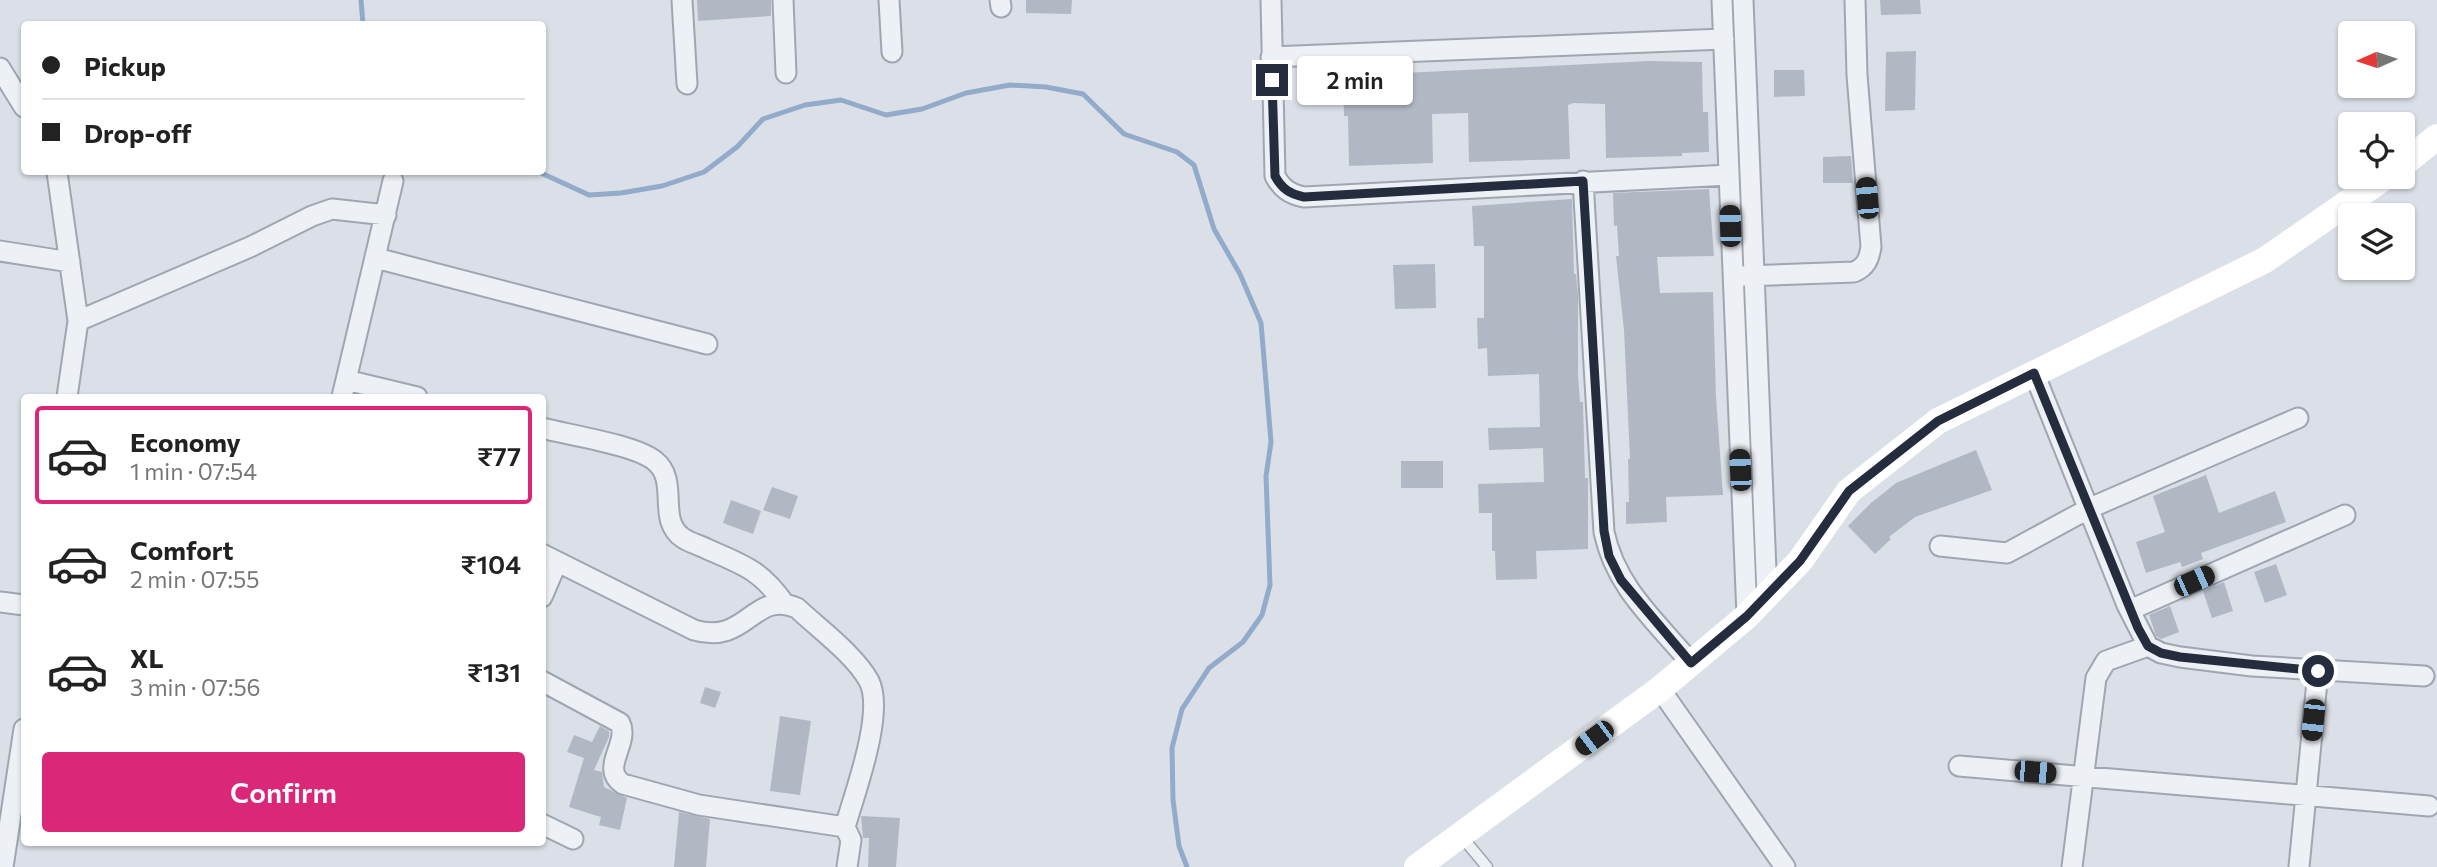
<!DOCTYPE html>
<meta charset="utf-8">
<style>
:root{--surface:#fff;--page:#f2f2f2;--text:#222;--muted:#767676;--line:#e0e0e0;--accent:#db2777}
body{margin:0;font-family:Commissioner,sans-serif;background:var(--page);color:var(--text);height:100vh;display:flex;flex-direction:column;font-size:26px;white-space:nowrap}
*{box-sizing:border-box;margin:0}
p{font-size:23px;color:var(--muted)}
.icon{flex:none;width:38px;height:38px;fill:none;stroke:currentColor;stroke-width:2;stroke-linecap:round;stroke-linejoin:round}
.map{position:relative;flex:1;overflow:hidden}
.panel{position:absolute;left:21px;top:394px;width:525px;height:452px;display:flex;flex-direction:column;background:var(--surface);border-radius:7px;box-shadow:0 2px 5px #0004}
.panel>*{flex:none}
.hud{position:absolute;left:21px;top:21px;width:525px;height:154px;border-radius:7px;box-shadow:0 2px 5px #0004;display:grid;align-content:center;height:154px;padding:0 21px;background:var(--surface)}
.needle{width:46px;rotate:267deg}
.tools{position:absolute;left:2338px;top:21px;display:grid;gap:14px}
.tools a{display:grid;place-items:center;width:77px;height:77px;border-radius:7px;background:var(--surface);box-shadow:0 2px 5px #0004;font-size:35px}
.end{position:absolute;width:32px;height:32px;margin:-16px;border:9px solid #242c3e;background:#fff;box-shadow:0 0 0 4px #fff}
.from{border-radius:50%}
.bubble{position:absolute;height:49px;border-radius:7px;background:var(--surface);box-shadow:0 2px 5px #0004;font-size:23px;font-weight:600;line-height:49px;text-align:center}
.car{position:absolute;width:21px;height:42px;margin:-21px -10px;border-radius:9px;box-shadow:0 0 5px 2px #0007;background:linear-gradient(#222 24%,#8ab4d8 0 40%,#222 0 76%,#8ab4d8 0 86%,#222 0)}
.hud b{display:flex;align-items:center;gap:24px;height:66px;font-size:26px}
.hud b+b{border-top:2px solid var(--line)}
.hud i{width:18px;height:18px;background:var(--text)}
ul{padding:12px 0 0;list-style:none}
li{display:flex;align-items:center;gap:21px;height:98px;margin:0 14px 10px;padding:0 7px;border:4px solid transparent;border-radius:7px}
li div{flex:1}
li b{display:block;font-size:26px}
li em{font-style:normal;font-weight:600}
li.current{border-color:var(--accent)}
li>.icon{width:63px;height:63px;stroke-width:1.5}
.action{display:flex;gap:14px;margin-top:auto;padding:14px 21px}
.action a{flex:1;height:80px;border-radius:7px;background:var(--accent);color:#fff;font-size:28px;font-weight:600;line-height:80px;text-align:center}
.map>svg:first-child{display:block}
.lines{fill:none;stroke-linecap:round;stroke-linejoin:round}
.stream{stroke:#92abca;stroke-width:5}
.building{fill:#b1b8c4}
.lane-casing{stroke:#a0a6b1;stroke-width:13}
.street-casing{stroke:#a0a6b1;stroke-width:23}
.lane{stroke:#edf0f5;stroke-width:10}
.street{stroke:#edf0f5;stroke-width:19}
.secondary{stroke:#fff;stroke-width:26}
.route{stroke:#242c3e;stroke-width:9}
</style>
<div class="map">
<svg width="2437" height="867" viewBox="0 0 2437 867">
<rect width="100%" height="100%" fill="#dbdfe7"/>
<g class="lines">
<!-- stream -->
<path class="stream" d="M361,0l2,24
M539,172l50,23 32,-2 41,-7 42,-14 33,-25 26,-28 42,-14 36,-5 45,15 36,-6 44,-16 44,-8 36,2 37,7 41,40 53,18 17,13 20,64 26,45 21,49 10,119 -5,34 4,109 -8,30 -19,27 -34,26 -27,41 -10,39 1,52 6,46 8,21"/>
</g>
<!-- building -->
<path class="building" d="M697,0h74v16l-73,5z
M1026,0h46l-1,14 -45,-1z
M1880,0h40l1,14 -40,1z
M1916,51l-1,59 -30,1 1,-59z
M1649,61l53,1 1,50h5l1,40 -27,1v3l-76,2 -1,-54 -32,-1 -5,2 2,54 -101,3 -1,-49 -36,1 1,49 -84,3 -1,-50h-4l-1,-40z
M1774,70h30l1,26 -31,1z
M1851,156l2,27h-30v-26z
M1709,189l5,67 -57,1 3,36 53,-1 3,105 7,98 -57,2 1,25 -41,2v-22h3l-1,-43h2l-6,-129 -8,-74h3l-2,-31 -3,1 -1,-33z
M1572,199l2,75h2l2,22v80l2,26h3l2,76h3v71l-52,2 1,28 -41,1 -1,-29h-3v-38h-13l-1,-29 66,-2 -1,-34 -54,2 -1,-22 52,-1 -1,-53 -51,2 -1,-28 -9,1 -1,-31h7v-72h-10l-2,-40z
M1435,264l1,44 -41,1 -2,-44z
M1976,450l16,40 -77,27 -26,20 2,2 -16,15 -27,-28 23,-23 25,-20z
M1401,461h42v27h-42z
M2206,475l13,38 56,-22 11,31 -85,31 2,6 -21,8 -2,-5 -34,11 -10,-31 29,-10 -12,-36z
M772,487l26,9 -8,23 -27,-9z
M731,500l30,11 -8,23 -30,-11z
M2276,564l11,31 -22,8 -11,-31z
M2224,582l9,29 -21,7 -9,-27z
M2170,606l9,26 -18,7 -5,-3 -7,-21z
M705,687l16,5 -6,16 -15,-5z
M780,716l31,5 -11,74 -30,-4z
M600,726l9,5v6l-15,33 8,2 2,15 23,11 -7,32 -21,-5 2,-8 -32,-10 15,-49 -17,-6 7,-17 18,7z
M679,812l31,7 -4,48h-32z
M861,816l39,2 -4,49h-28l1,-29h-6z"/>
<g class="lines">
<defs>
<path id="lane" d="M1462,837l25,30"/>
<path id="street" d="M682,0l5,84
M783,0l3,73
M889,0l3,52
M1000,0l1,7
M1271,0l4,176c7,13 15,18 29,21l425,-22
M1722,0l25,616
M1743,0l24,596
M1271,57l453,-18
M0,68l24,39
M57,172l21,149 -11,76
M1583,181l21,351c12,56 51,88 87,131
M0,251l70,11
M376,258l331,86
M1743,276l111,-4c12,-5 15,-13 17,-25l-14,-172 -2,-75
M78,321l172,-74 62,-31 20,-7 54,6
M2034,373l93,232 21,41 13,7 19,4 72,9 172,10
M346,380l71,17
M342,397l51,-216
M542,428c27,7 94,17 113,33 25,20 1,59 28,77 7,5 17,7 24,11 37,16 53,21 77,54
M1940,546l67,7 83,-45 208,-90
M542,554l152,76c53,16 59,-41 103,-22 21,20 58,47 72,73 16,31 -14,111 -24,146
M542,597l15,-35
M0,602l24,3
M2130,610l215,-95
M542,681l78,42c10,21 -21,45 3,61l76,21 146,22 6,13 -4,27
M1660,689l125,178
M1959,766l470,40
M542,824l31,15
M3,867l21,-138
M2072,867l24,-189 10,-17 42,-15
M2299,867l19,-196"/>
</defs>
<!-- lane casing -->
<use href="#lane" class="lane-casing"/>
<!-- street casing -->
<use href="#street" class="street-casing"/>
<!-- lane -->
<use href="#lane" class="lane"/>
<!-- street -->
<use href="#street" class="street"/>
<!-- secondary -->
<path class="secondary" d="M2403,164l34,-27
M1417,867l243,-178 87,-73 53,-55 49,-70 89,-70 327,-161 120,-83"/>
</g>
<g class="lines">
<!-- route -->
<path class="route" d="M1272,80l3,96c7,13 15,18 29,21l279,-16 21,350 5,25 12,24 70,83 56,-47 53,-55 49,-70 89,-70 96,-48 104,255 10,18 13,7 19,4 138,14"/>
</g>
</svg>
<div class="tools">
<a><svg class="needle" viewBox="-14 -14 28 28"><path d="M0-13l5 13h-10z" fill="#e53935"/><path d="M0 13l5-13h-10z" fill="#767676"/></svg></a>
<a><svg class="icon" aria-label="locate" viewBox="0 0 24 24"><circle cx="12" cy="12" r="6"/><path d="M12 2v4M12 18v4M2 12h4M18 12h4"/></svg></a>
<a><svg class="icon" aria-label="layers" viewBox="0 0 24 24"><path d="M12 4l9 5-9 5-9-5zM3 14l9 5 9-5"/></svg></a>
</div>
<i class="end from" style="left:2318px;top:671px"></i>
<i class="end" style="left:1272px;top:80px"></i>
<div class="bubble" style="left:1297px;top:56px;width:116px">2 min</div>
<i class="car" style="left:1867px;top:198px;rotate:355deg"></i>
<i class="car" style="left:1730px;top:226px;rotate:358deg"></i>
<i class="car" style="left:1740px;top:470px;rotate:357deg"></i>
<i class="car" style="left:2194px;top:581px;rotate:66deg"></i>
<i class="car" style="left:2313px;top:720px;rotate:186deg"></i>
<i class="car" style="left:1594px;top:738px;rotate:233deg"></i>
<i class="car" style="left:2035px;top:772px;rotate:95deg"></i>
<div class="hud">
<b><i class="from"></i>Pickup</b>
<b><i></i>Drop-off</b>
</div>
<section class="panel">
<ul>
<li class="current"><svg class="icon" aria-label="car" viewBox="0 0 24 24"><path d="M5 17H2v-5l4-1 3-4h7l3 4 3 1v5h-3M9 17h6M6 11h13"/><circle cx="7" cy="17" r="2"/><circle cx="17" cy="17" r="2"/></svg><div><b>Economy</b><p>1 min · 07:54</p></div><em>₹77</em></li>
<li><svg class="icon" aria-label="car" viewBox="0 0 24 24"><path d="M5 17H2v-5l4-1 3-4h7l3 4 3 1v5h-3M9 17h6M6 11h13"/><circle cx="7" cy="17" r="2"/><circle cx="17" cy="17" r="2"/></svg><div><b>Comfort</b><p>2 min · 07:55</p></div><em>₹104</em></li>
<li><svg class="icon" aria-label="car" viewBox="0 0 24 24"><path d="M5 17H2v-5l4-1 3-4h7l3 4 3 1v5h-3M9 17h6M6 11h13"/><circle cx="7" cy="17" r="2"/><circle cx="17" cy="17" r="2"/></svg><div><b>XL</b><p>3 min · 07:56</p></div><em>₹131</em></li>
</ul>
<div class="action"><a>Confirm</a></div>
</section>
</div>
